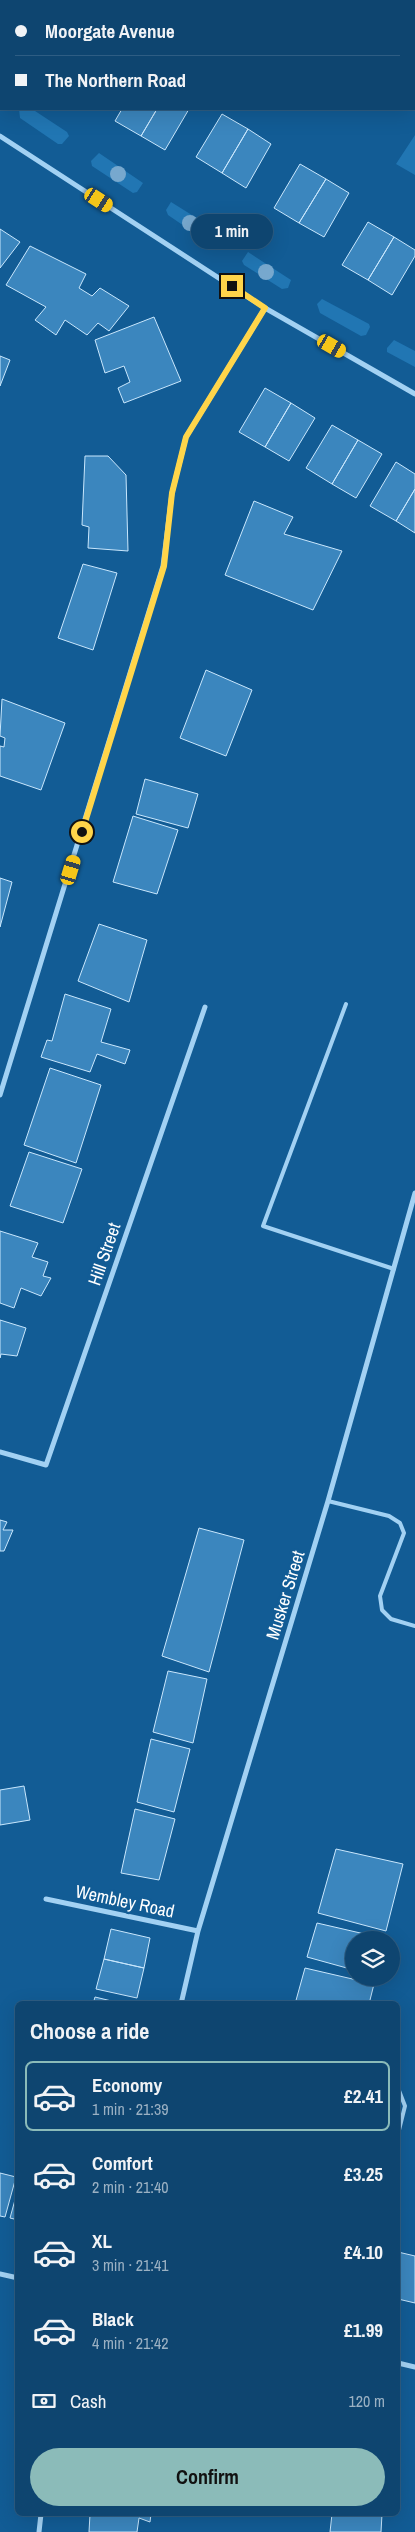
<!DOCTYPE html>
<meta charset="utf-8">
<style>
:root{--surface:#0e4570;--page:#174c75;--text:#f1f3f6;--muted:#9bb1c3;--line:#2e5d83;--accent:#8bbbb9}
body{margin:0;font-family:"Archivo Narrow",sans-serif;background:var(--page);color:var(--text);height:100vh;display:flex;flex-direction:column;font-size:19px;white-space:nowrap}
*{box-sizing:border-box;margin:0}
p{font-size:16px;color:var(--muted)}
.icon{flex:none;width:28px;height:28px;fill:none;stroke:currentColor;stroke-width:2;stroke-linecap:round;stroke-linejoin:round}
.map{position:relative;flex:1;overflow:hidden}
.panel{position:absolute;left:15px;top:2001px;width:385px;height:515px;display:flex;flex-direction:column;background:var(--surface);border-radius:8px;box-shadow:0 5px 20px #0002,0 0 0 1px var(--line)}
.panel>*{flex:none}
.top-card{position:absolute;left:0px;top:0px;width:415px;height:110px;box-shadow:0 5px 20px #0002,0 0 0 1px var(--line);display:grid;align-content:center;height:110px;padding:0 15px;background:var(--surface)}
.controls{position:absolute;left:345px;top:1931px;display:grid;gap:10px}
.controls a{display:grid;place-items:center;width:55px;height:55px;border-radius:50%;background:var(--surface);box-shadow:0 5px 20px #0002,0 0 0 1px var(--line);font-size:25px}
.end{position:absolute;width:22px;height:22px;margin:-11px;border:6px solid #ffd54a;background:#111;box-shadow:0 0 0 2px #111}
.from{border-radius:50%}
.bubble{position:absolute;height:35px;border-radius:18px;background:var(--surface);box-shadow:0 5px 20px #0002,0 0 0 1px var(--line);font-size:16px;font-weight:700;line-height:35px;text-align:center}
.car{position:absolute;width:15px;height:30px;margin:-15px -8px;border-radius:6px;box-shadow:0 0 4px 1px #0007;background:linear-gradient(#f5c518 24%,#345 0 40%,#f5c518 0 76%,#345 0 86%,#f5c518 0)}
.top-card b{display:flex;align-items:center;gap:18px;height:48px;font-size:19px}
.top-card b+b{border-top:1px solid var(--line)}
.top-card i{width:12px;height:12px;background:var(--text)}
ul{padding:0;list-style:none}
li{display:flex;align-items:center;gap:15px;height:70px;margin:0 10px 8px;padding:0 5px;border:2px solid transparent;border-radius:8px}
li div{flex:1}
li b{display:block;font-size:19px}
li em{font-style:normal;font-weight:700}
li.on{border-color:var(--accent)}
li>.icon{width:45px;height:45px;stroke-width:1.5}
h2{padding:0 15px;font-size:22px;line-height:60px}
.pay{display:flex;align-items:center;gap:12px;height:55px;padding:0 15px;font-size:19px}
.pay p{margin-inline-start:auto}
.button{display:flex;gap:10px;margin-top:auto;padding:10px 15px}
.button a{flex:1;height:58px;border-radius:30px;background:var(--accent);color:#111;font-size:20px;font-weight:700;line-height:58px;text-align:center}
.map>svg:first-child{display:block}
.green{fill:#2176b3}
.building{fill:#3b86be;stroke:#c9e7fd}
.lines{fill:none;stroke-linecap:round;stroke-linejoin:round}
.lane{stroke:#a2d1f3;stroke-width:4}
.street{stroke:#a2d1f3;stroke-width:5}
.tree{fill:#77a8ce}
.route{stroke:#ffd54a;stroke-width:6}
.labels{text-anchor:middle;dominant-baseline:central;stroke-width:5;stroke-linejoin:round;paint-order:stroke}
.street-label{font-size:18px;fill:#fff;stroke:#125c95}
</style>
<div class="map">
<svg width="415" height="2532" viewBox="0 0 415 2532">
<rect width="100%" height="100%" fill="#125c95"/>
<!-- green -->
<path class="green" d="M19,109h13l35,23 2,4 -7,8h-4l-38,-26z
M415,135v40l-19,-11z
M99,153l44,30 -6,9 -4,1 -41,-27 -1,-5z
M171,202l48,30 -6,10 -4,1 -41,-28 -2,-5z
M248,252l43,28 -3,8 -6,1 -38,-24 -2,-4z
M322,299l47,25 1,3 -4,8 -5,1 -41,-23 -3,-9z
M394,340l21,11v16l-28,-15v-4z"/>
<!-- building -->
<path class="building" d="M0,0h15l-14,1 -1,24z
M255,0h36l-37,1z
M291,0h38l-39,1z
M392,0h23v50l-1,-49z
M122,109h35l-16,27 -26,-15z
M157,109h32l-24,41 -24,-14z
M222,114l26,15 -26,44 -26,-16z
M248,129l23,15 -25,44 -24,-15z
M300,164l26,15 -27,44 -25,-15z
M326,179l23,14 -25,44 -25,-14z
M368,222l26,15 -26,43 -26,-15z
M0,229l20,13 -20,26z
M394,237l21,13v6l-23,39 -24,-15z
M30,246l56,28 -7,14 13,8 8,-8 29,18 -20,25 -11,-8 -11,12 -22,-15 -9,15 -21,-15 11,-13 -40,-22z
M154,317l27,64 -57,22 -6,-15 12,-6 -6,-16 -19,7 -10,-33z
M0,356l10,4 -10,26z
M265,388l26,15 -26,44 -26,-15z
M291,403l24,15 -26,43 -24,-14z
M332,425l26,15 -26,44 -26,-16z
M358,440l24,14 -26,44 -24,-14z
M85,456h23l18,19 2,76 -40,-3 1,-21 -7,-2z
M396,462l19,12v15l-19,32 -26,-15z
M415,489v44l-19,-12z
M254,501l39,16 -9,17 58,17 -29,59 -88,-35z
M83,564l34,9 -24,77 -35,-12z
M206,670l46,20 -26,66 -46,-18z
M2,699l63,24 -24,67 -41,-14v-30l4,1 1,-9 -5,-2z
M145,779l53,15 -10,34 -52,-14z
M133,816l45,14 -21,64 -44,-12z
M0,878l12,4 -12,45z
M99,924l48,16 -18,62 -51,-21z
M65,994l46,15 -10,33 29,8 -5,14 -28,-10 -7,18 -49,-15 6,-17 5,1z
M50,1068l51,17 -25,78 -52,-18z
M29,1152l53,17 -19,54 -53,-17z
M0,1231l38,12 -6,14 16,5 -5,14 8,2 -10,18 -20,-8 -7,20 -14,-5z
M0,1320l26,8 -9,28 -16,-2 -1,4z
M0,1520l7,2 -4,8h10l-9,21h-4z
M199,1528l45,12 -35,132 -47,-16z
M168,1671l39,8 -14,64 -40,-11z
M151,1739l39,10 -16,63 -37,-10z
M24,1786l6,34 -30,5v-35z
M135,1809l40,10 -16,61 -38,-7z
M336,1849l67,15 -17,67 -68,-18z
M317,1923l65,15 -28,2v30l-47,-13z
M111,1929l39,9 -6,30 -40,-9z
M104,1959l40,9 -7,30 -41,-9z
M305,1968l69,16 -5,20h-74z
M95,1997l29,7h-31z
M0,2173l16,4 -11,40 -5,-1z
M18,2189v31l-8,-2z
M398,2252l17,4v47l-17,-4z
M90,2514h61l-1,8 -11,-4 -2,14h-48z
M332,2514h50l-1,18h-51z"/>
<g class="lines">
<!-- lane -->
<path class="lane" d="M346,1004l-83,222 131,43
M328,1501l61,15 11,7 4,10 -24,63 2,14 9,9 24,7
M398,2088l7,18 -7,28"/>
<!-- street -->
<path class="street" d="M0,136l265,172 150,86
M0,1095l163,-529 9,-73 14,-56 79,-129
M0,1452l46,13 159,-458
M46,1899l152,32
M181,2004l17,-73 130,-430 87,-308
M0,2274l18,4
M398,2363l17,4
M39,2532l2,-18"/>
</g>
<!-- trees -->
<g class="tree">
<circle cx="118" cy="174" r="8"/>
<circle cx="190" cy="223" r="8"/>
<circle cx="266" cy="272" r="8"/>
</g>
<g class="lines">
<!-- route -->
<path class="route" d="M82,832l82,-266 8,-73 14,-56 79,-129 -33,-22"/>
</g>
<g class="labels">
<!-- street labels -->
<g class="street-label">
<text transform="translate(104 1254) rotate(-71)">Hill Street</text>
<text transform="translate(285 1595) rotate(-73)">Musker Street</text>
<text transform="translate(125 1901) rotate(12)">Wembley Road</text>
</g>
</g>
</svg>
<div class="controls">
<a><svg class="icon" aria-label="layers" viewBox="0 0 24 24"><path d="M12 4l9 5-9 5-9-5zM3 14l9 5 9-5"/></svg></a>
</div>
<i class="end from" style="left:82px;top:832px"></i>
<i class="end" style="left:232px;top:286px"></i>
<div class="bubble" style="left:191px;top:214px;width:82px">1 min</div>
<i class="car" style="left:99px;top:200px;rotate:123deg"></i>
<i class="car" style="left:332px;top:346px;rotate:120deg"></i>
<i class="car" style="left:71px;top:870px;rotate:17deg"></i>
<div class="top-card">
<b><i class="from"></i>Moorgate Avenue</b>
<b><i></i>The Northern Road</b>
</div>
<section class="panel">
<h2>Choose a ride</h2>
<ul>
<li class="on"><svg class="icon" aria-label="car" viewBox="0 0 24 24"><path d="M5 17H2v-5l4-1 3-4h7l3 4 3 1v5h-3M9 17h6M6 11h13"/><circle cx="7" cy="17" r="2"/><circle cx="17" cy="17" r="2"/></svg><div><b>Economy</b><p>1 min · 21:39</p></div><em>£2.41</em></li>
<li><svg class="icon" aria-label="car" viewBox="0 0 24 24"><path d="M5 17H2v-5l4-1 3-4h7l3 4 3 1v5h-3M9 17h6M6 11h13"/><circle cx="7" cy="17" r="2"/><circle cx="17" cy="17" r="2"/></svg><div><b>Comfort</b><p>2 min · 21:40</p></div><em>£3.25</em></li>
<li><svg class="icon" aria-label="car" viewBox="0 0 24 24"><path d="M5 17H2v-5l4-1 3-4h7l3 4 3 1v5h-3M9 17h6M6 11h13"/><circle cx="7" cy="17" r="2"/><circle cx="17" cy="17" r="2"/></svg><div><b>XL</b><p>3 min · 21:41</p></div><em>£4.10</em></li>
<li><svg class="icon" aria-label="car" viewBox="0 0 24 24"><path d="M5 17H2v-5l4-1 3-4h7l3 4 3 1v5h-3M9 17h6M6 11h13"/><circle cx="7" cy="17" r="2"/><circle cx="17" cy="17" r="2"/></svg><div><b>Black</b><p>4 min · 21:42</p></div><em>£1.99</em></li>
</ul>
<div class="pay"><svg class="icon" aria-label="cash" viewBox="0 0 24 24"><path d="M3 7h18v10H3z"/><circle cx="12" cy="12" r="2"/></svg>Cash<p>120 m</p></div>
<div class="button"><a>Confirm</a></div>
</section>
</div>
